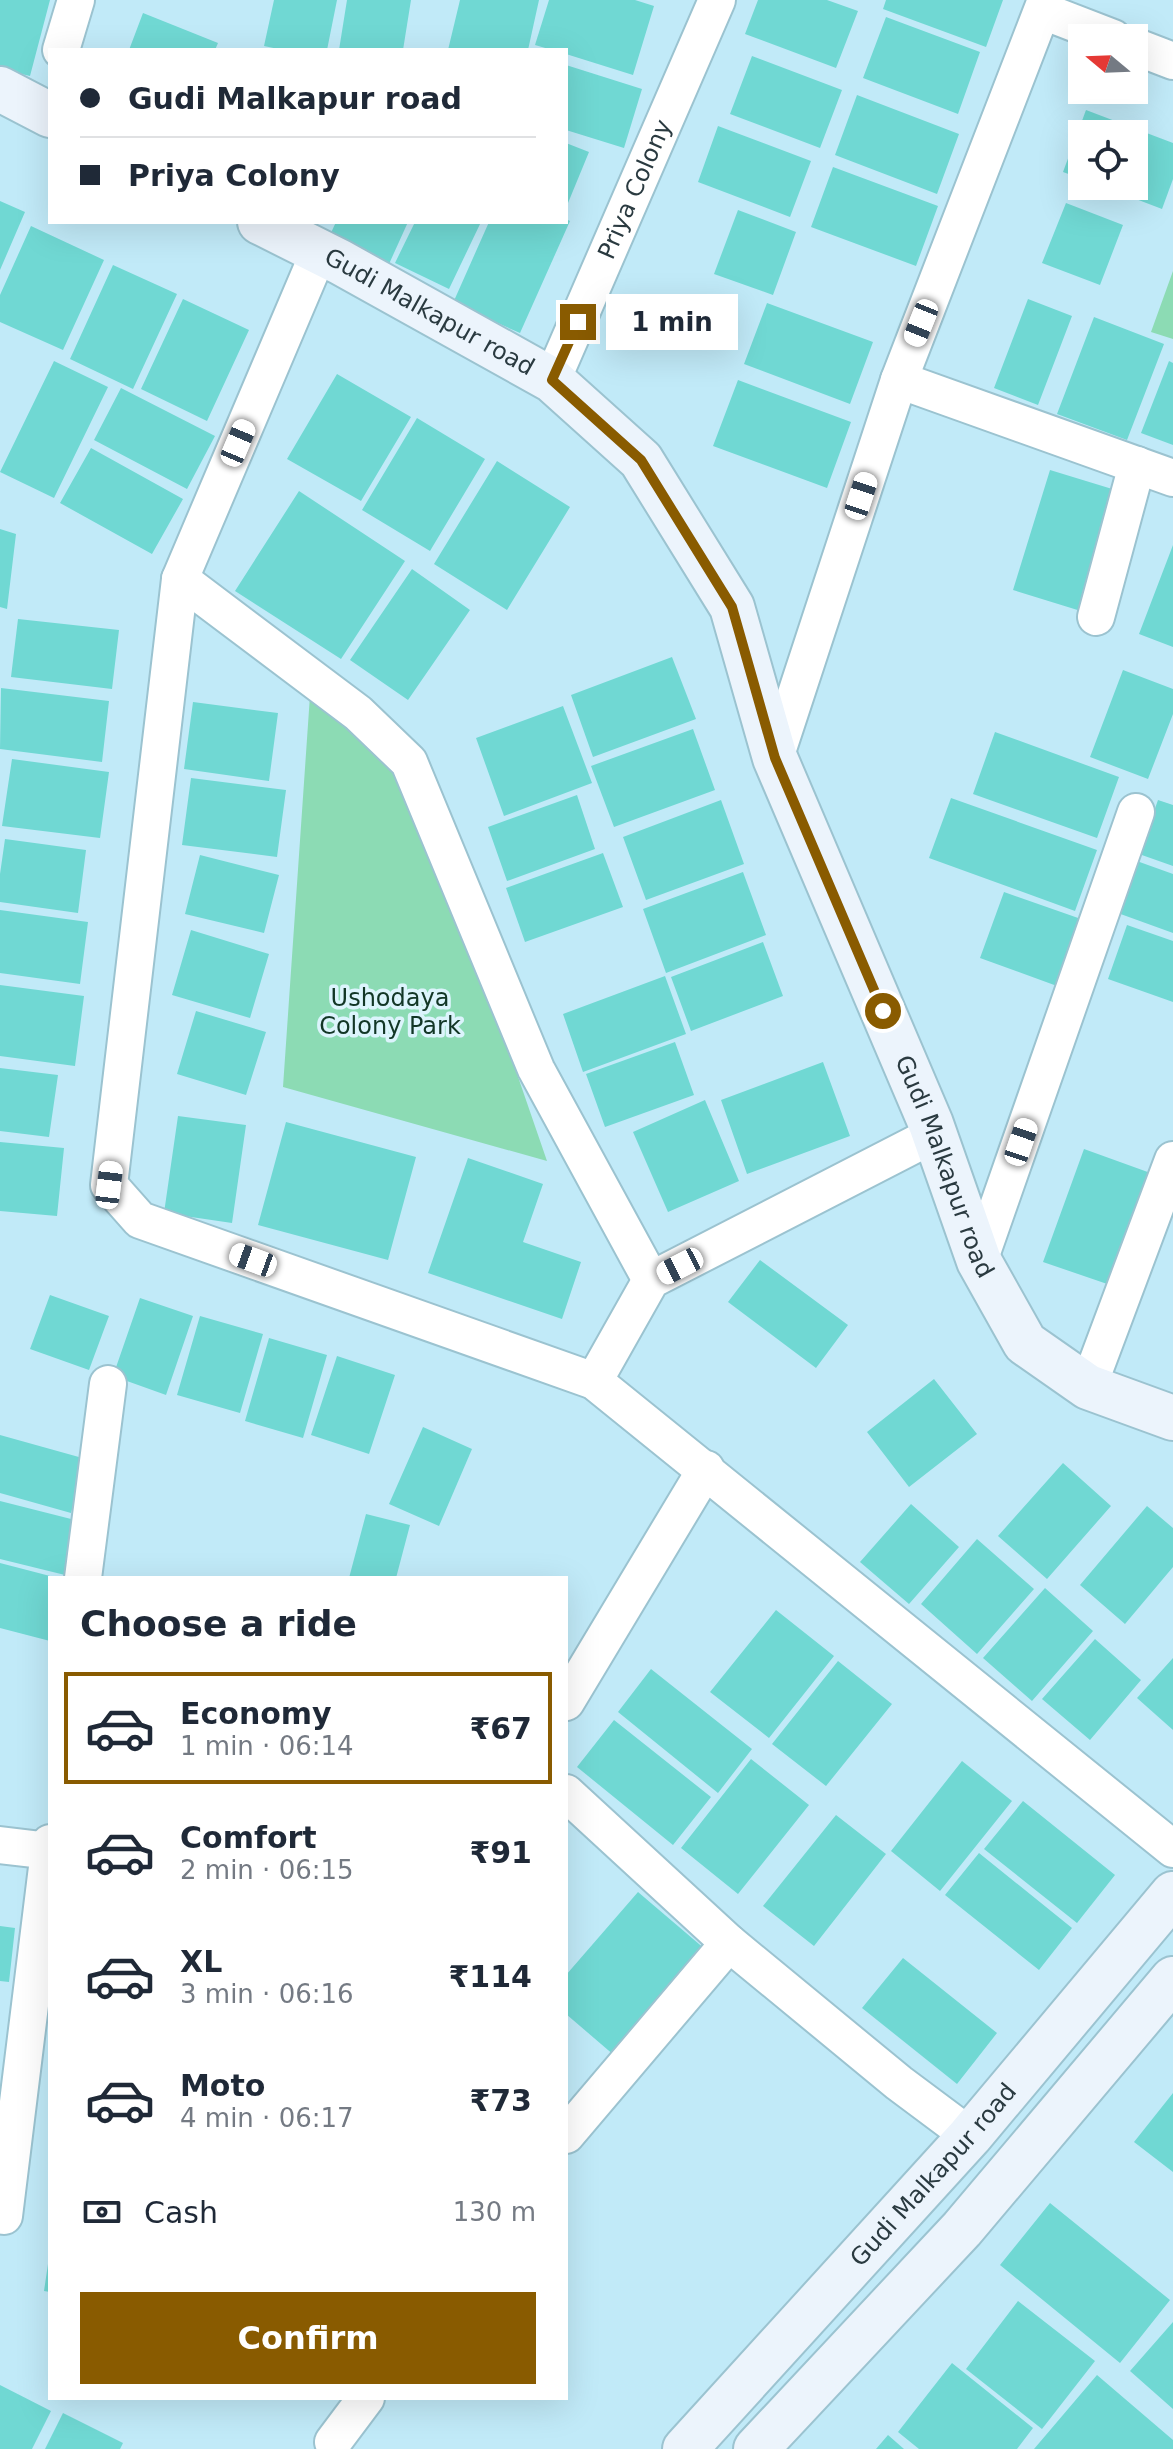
<!DOCTYPE html>
<meta charset="utf-8">
<style>
:root{--surface:#fff;--page:#f6f6f7;--text:#1f2937;--muted:#747a83;--line:#e0e1e3;--accent:#895b00}
body{margin:0;font-family:"DejaVu Sans",sans-serif;background:var(--page);color:var(--text);height:100vh;display:flex;flex-direction:column;font-size:30px;white-space:nowrap}
*{box-sizing:border-box;margin:0}
p{font-size:26px;color:var(--muted)}
.icon{flex:none;width:44px;height:44px;fill:none;stroke:currentColor;stroke-width:2;stroke-linecap:round;stroke-linejoin:round}
.map{position:relative;flex:1;overflow:hidden}
.side{position:absolute;left:48px;top:1576px;width:520px;height:824px;display:flex;flex-direction:column;background:var(--surface);border-radius:0px;box-shadow:0 8px 32px #0002}
.side>*{flex:none}
.banner{position:absolute;left:48px;top:48px;width:520px;height:176px;border-radius:0px;box-shadow:0 8px 32px #0002;display:grid;align-content:center;height:176px;padding:0 32px;background:var(--surface)}
.needle{width:52px;rotate:289deg}
.fabs{position:absolute;left:1068px;top:24px;display:grid;gap:16px}
.fabs a{display:grid;place-items:center;width:80px;height:80px;border-radius:0px;background:var(--surface);box-shadow:0 8px 32px #0002;font-size:40px}
.end{position:absolute;width:36px;height:36px;margin:-18px;border:10px solid #895b00;background:#fff;box-shadow:0 0 0 4px #fff}
.from{border-radius:50%}
.bubble{position:absolute;height:56px;border-radius:0px;background:var(--surface);box-shadow:0 8px 32px #0002;font-size:26px;font-weight:700;line-height:56px;text-align:center}
.car{position:absolute;width:24px;height:48px;margin:-24px -12px;border-radius:10px;box-shadow:0 0 6px 2px #0007;background:linear-gradient(#fff 24%,#345 0 40%,#fff 0 76%,#345 0 86%,#fff 0)}
.banner b{display:flex;align-items:center;gap:28px;height:76px;font-size:30px}
.banner b+b{border-top:2px solid var(--line)}
.banner i{width:20px;height:20px;background:var(--text)}
ul{padding:0;list-style:none}
li{display:flex;align-items:center;gap:24px;height:112px;margin:0 16px 12px;padding:0 16px;border:4px solid transparent;border-radius:0px}
li div{flex:1}
li b{display:block;font-size:30px}
li em{font-style:normal;font-weight:700}
li.current{border-color:var(--accent)}
li>.icon{width:72px;height:72px;stroke-width:1.5}
h2{padding:0 32px;font-size:36px;line-height:96px}
.pay{display:flex;align-items:center;gap:20px;height:88px;padding:0 32px;font-size:30px}
.pay p{margin-inline-start:auto}
.cta{display:flex;gap:16px;margin-top:auto;padding:16px 32px}
.cta a{flex:1;height:92px;border-radius:0px;background:var(--accent);color:#fff;font-size:32px;font-weight:700;line-height:92px;text-align:center}
.map>svg:first-child{display:block}
.green{fill:#8cdbb4}
.building{fill:#70d8d3}
.lines{fill:none;stroke-linecap:round;stroke-linejoin:round}
.street-casing{stroke:#9bc3d0;stroke-width:40}
.secondary-casing{stroke:#9bc3d0;stroke-width:48}
.street{stroke:#fff;stroke-width:36}
.secondary{stroke:#ecf4fc;stroke-width:44}
.route{stroke:#895b00;stroke-width:10}
.labels{text-anchor:middle;dominant-baseline:central;stroke-width:7;stroke-linejoin:round;paint-order:stroke}
.street-label{font-size:24px;fill:#2a3a40;stroke:#dcf4fc}
.park-label{font-size:24px;fill:#123626;stroke:#dcf4fc}
</style>
<div class="map">
<svg width="1173" height="2449" viewBox="0 0 1173 2449">
<rect width="100%" height="100%" fill="#c1eaf8"/>
<!-- green -->
<path class="green" d="M1173,271v68l-22,-7z
M311,681l98,79 138,401 -264,-74z"/>
<!-- building -->
<path class="building" d="M0,0h50l-20,76 -30,-7z
M274,0h63l-10,50h-44l-19,-4z
M347,0h64l-8,50h-64z
M460,0h79l-11,50h-80z
M549,0h86l19,6 -21,69 -67,-21v-4h-14l-17,-5z
M758,0h69l31,11 -22,57 -91,-34z
M886,0h117l-17,47 -103,-38z
M143,13l75,30 -3,7h-86z
M886,17l94,35 -22,62 -95,-36z
M752,56l90,34 -22,58 -90,-34z
M566,65l76,24 -18,59 -58,-18z
M857,95l102,39 -22,60 -102,-39z
M1086,110l87,33v36l-11,30 -60,-23h32v-52h-52v45l-19,-7z
M718,126l93,35 -21,56 -92,-35z
M566,143l23,9 -21,51 -2,-1z
M833,167l105,39 -22,60 -105,-39z
M0,201l25,11 -25,58z
M1066,203l57,22 -23,60 -58,-22z
M738,210l58,22 -23,63 -59,-21z
M566,219l4,2 -50,112 -67,-30 36,-81h77z
M336,222h72l-19,42 -60,-27z
M415,222h66l-32,67 -54,-26z
M31,226l73,34 -41,90 -63,-28v-27z
M113,265l64,29 -44,95 -63,-30z
M183,299l66,31 -42,91 -66,-32z
M1028,299l44,17 -34,89 -44,-17z
M767,303l106,39 -23,62 -106,-40z
M1094,317l70,27 -37,96 -70,-26z
M54,361l54,26 -54,111 -54,-26z
M1169,361l4,2v82l-32,-12z
M337,374l74,43 -50,84 -74,-42z
M738,380l113,42 -24,66 -114,-42z
M121,388l94,48 -28,53 -93,-49z
M417,418l68,41 -55,92 -68,-41z
M91,448l92,51 -31,55 -92,-51z
M497,461l73,46 -63,103 -73,-46z
M1050,470l72,22 -38,120 -71,-22z
M299,491l106,70 -64,98 -106,-68z
M0,529l16,5 -9,75 -7,-2z
M1173,545v102l-34,-13z
M412,569l58,41 -62,90 -58,-40z
M18,619l101,11 -7,59 -101,-12z
M672,657l24,62 -103,38 -22,-62z
M1123,670l50,19v25l-25,65 -58,-22z
M1,688l108,13 -7,61 -102,-13z
M193,702l85,11 -9,68 -85,-12z
M563,706l29,77 -88,33 -28,-78z
M693,729l22,61 -101,37 -23,-61z
M995,732l124,45 -22,61 -124,-44z
M12,759l97,13 -9,66 -98,-12z
M191,778l95,12 -9,67 -95,-12z
M577,795l18,54 -88,32 -19,-54z
M951,798l146,52 -22,61 -146,-53z
M721,800l23,64 -98,36 -23,-63z
M1158,800l15,5v61l-34,-12z
M5,839l81,11 -8,63 -78,-11v-28z
M603,853l20,54 -98,35 -19,-54z
M200,855l79,20 -15,58 -79,-19z
M1134,860l39,14v59l-58,-21z
M743,872l23,63 -100,38 -23,-64z
M1004,892l77,27 -24,67 -77,-28z
M0,910l88,12 -8,62 -80,-11z
M1127,925l46,16v61l-65,-23z
M191,930l78,24 -19,64 -78,-23z
M763,942l20,54 -92,35 -20,-54z
M665,976l21,58 -103,38 -20,-58z
M0,985l84,11 -9,70 -75,-10z
M196,1011l70,21 -20,63 -69,-21z
M675,1042l19,53 -89,32 -19,-53z
M823,1062l27,74 -103,38 -26,-74z
M0,1068l58,7 -9,62 -49,-6z
M705,1100l34,81 -71,31 -35,-80z
M178,1116l68,9 -14,98 -68,-10z
M286,1122l130,35 -28,103 -130,-35z
M0,1142l64,6 -7,68 -57,-5z
M1084,1149l72,26 -40,112 -73,-25z
M468,1158l75,26 -20,58 58,20 -19,57 -134,-46z
M760,1260l88,65 -32,43 -88,-66z
M50,1295l59,21 -20,54 -59,-21z
M140,1298l53,18 -27,79 -53,-19z
M200,1316l63,18 -23,79 -63,-18z
M269,1338l58,17 -24,83 -58,-17z
M337,1356l58,19 -26,79 -58,-19z
M934,1379l43,55 -68,53 -42,-55z
M423,1427l49,22 -33,77 -50,-22z
M0,1435l86,24 -15,54 -71,-20z
M1063,1463l48,43 -64,73 -49,-43z
M0,1501l79,20 -14,54 -65,-16z
M911,1504l48,43 -50,57 -49,-42z
M1147,1506l26,22v39l-48,57 -45,-39z
M366,1514l44,11 -14,53h-47z
M977,1539l57,50 -57,65 -56,-50z
M0,1563l50,13v65l-50,-13z
M1045,1588l48,43 -61,70 -49,-43z
M776,1610l58,46 -65,82 -59,-46z
M1095,1639l46,41 -51,60 -48,-41z
M1173,1658v72l-36,-32z
M838,1661l54,43 -66,82 -54,-42z
M651,1669l101,80 -34,44 -100,-81z
M614,1720l97,77 -38,48 -96,-78z
M751,1759l58,46 -71,89 -57,-46z
M962,1761l50,40 -72,90 -49,-40z
M1023,1801l92,74 -38,48 -93,-74z
M836,1815l50,39 -72,92 -51,-40z
M979,1853l93,75 -33,42 -94,-75z
M638,1892l68,58 -91,106 -49,-42v-39z
M0,1926l15,2 -6,54 -9,-1z
M903,1958l94,75 -40,51 -95,-76z
M1173,2093v79l-39,-30z
M1050,2203l120,97 -50,63 -120,-98z
M48,2264h2v28l-6,-1z
M1018,2301l77,60 -53,68 -76,-60z
M1173,2322v87l-43,-38z
M952,2363l81,65 -16,21h-98l-21,-17z
M1097,2375l76,65v9h-139z
M0,2385l51,26 -19,38h-32z
M63,2413l60,30 -3,6h-75z
M888,2435l16,14h-28z"/>
<g class="lines">
<defs>
<g id="street">
<path d="M1043,11l70,27"/>
<path d="M1134,46l39,15"/>
<path d="M61,50l15,-50"/>
<path d="M319,252l-139,327 -71,606 31,35 454,161 579,468"/>
<path id="s1" d="M552,380l165,-380"/>
<path d="M899,380l274,98"/>
<path d="M180,579l178,134 51,49 127,307 115,211"/>
<path d="M1096,617l41,-152"/>
<path d="M775,758l124,-378 147,-380"/>
<path d="M979,1261l157,-449"/>
<path d="M594,1381l57,-101 284,-146"/>
<path d="M1088,1387l85,-227"/>
<path d="M83,1578l25,-194"/>
<path d="M566,1702l140,-233"/>
<path d="M566,1793l163,150 170,140 71,53"/>
<path d="M0,1845l50,6"/>
<path d="M566,2135l163,-192"/>
<path d="M4,2216l46,-373"/>
<path d="M333,2442l33,-44"/>
</g>
<g id="secondary">
<path d="M0,89l50,26"/>
<path id="s2" d="M260,222l80,40 212,118 89,80 91,147 43,151 156,366 48,137 46,82 63,44 85,31"/>
<path id="s3" d="M685,2449l285,-313 203,-242"/>
<path d="M756,2449l206,-220 211,-250"/>
</g>
</defs>
<!-- street casing -->
<use href="#street" class="street-casing"/>
<!-- secondary casing -->
<use href="#secondary" class="secondary-casing"/>
<!-- street -->
<use href="#street" class="street"/>
<!-- secondary -->
<use href="#secondary" class="secondary"/>
</g>
<g class="lines">
<!-- route -->
<path class="route" d="M578,322l-26,58 89,80 91,147 43,151 108,253"/>
</g>
<g class="labels">
<!-- street labels -->
<g class="street-label">
<text stroke="none"><textPath href="#s1" startOffset="208">Priya Colony</textPath></text>
<text stroke="none"><textPath href="#s2" startOffset="192">Gudi Malkapur road</textPath></text>
<text stroke="none"><textPath href="#s2" startOffset="1224">Gudi Malkapur road</textPath></text>
<text stroke="none"><textPath href="#s3" startOffset="370">Gudi Malkapur road</textPath></text>
</g>
<!-- park labels -->
<g class="park-label">
<text x="390" y="998">Ushodaya<tspan x="390" dy="28">Colony Park</tspan></text>
</g>
</g>
</svg>
<div class="fabs">
<a><svg class="needle" viewBox="-14 -14 28 28"><path d="M0-13l5 13h-10z" fill="#e53935"/><path d="M0 13l5-13h-10z" fill="#747a83"/></svg></a>
<a><svg class="icon" aria-label="locate" viewBox="0 0 24 24"><circle cx="12" cy="12" r="6"/><path d="M12 2v4M12 18v4M2 12h4M18 12h4"/></svg></a>
</div>
<i class="end from" style="left:883px;top:1011px"></i>
<i class="end" style="left:578px;top:322px"></i>
<div class="bubble" style="left:606px;top:294px;width:132px">1 min</div>
<i class="car" style="left:921px;top:323px;rotate:202deg"></i>
<i class="car" style="left:238px;top:443px;rotate:23deg"></i>
<i class="car" style="left:861px;top:496px;rotate:18deg"></i>
<i class="car" style="left:1021px;top:1142px;rotate:19deg"></i>
<i class="car" style="left:109px;top:1185px;rotate:7deg"></i>
<i class="car" style="left:253px;top:1260px;rotate:290deg"></i>
<i class="car" style="left:680px;top:1266px;rotate:243deg"></i>
<div class="banner">
<b><i class="from"></i>Gudi Malkapur road</b>
<b><i></i>Priya Colony</b>
</div>
<section class="side">
<h2>Choose a ride</h2>
<ul>
<li class="current"><svg class="icon" aria-label="car" viewBox="0 0 24 24"><path d="M5 17H2v-5l4-1 3-4h7l3 4 3 1v5h-3M9 17h6M6 11h13"/><circle cx="7" cy="17" r="2"/><circle cx="17" cy="17" r="2"/></svg><div><b>Economy</b><p>1 min · 06:14</p></div><em>₹67</em></li>
<li><svg class="icon" aria-label="car" viewBox="0 0 24 24"><path d="M5 17H2v-5l4-1 3-4h7l3 4 3 1v5h-3M9 17h6M6 11h13"/><circle cx="7" cy="17" r="2"/><circle cx="17" cy="17" r="2"/></svg><div><b>Comfort</b><p>2 min · 06:15</p></div><em>₹91</em></li>
<li><svg class="icon" aria-label="car" viewBox="0 0 24 24"><path d="M5 17H2v-5l4-1 3-4h7l3 4 3 1v5h-3M9 17h6M6 11h13"/><circle cx="7" cy="17" r="2"/><circle cx="17" cy="17" r="2"/></svg><div><b>XL</b><p>3 min · 06:16</p></div><em>₹114</em></li>
<li><svg class="icon" aria-label="car" viewBox="0 0 24 24"><path d="M5 17H2v-5l4-1 3-4h7l3 4 3 1v5h-3M9 17h6M6 11h13"/><circle cx="7" cy="17" r="2"/><circle cx="17" cy="17" r="2"/></svg><div><b>Moto</b><p>4 min · 06:17</p></div><em>₹73</em></li>
</ul>
<div class="pay"><svg class="icon" aria-label="cash" viewBox="0 0 24 24"><path d="M3 7h18v10H3z"/><circle cx="12" cy="12" r="2"/></svg>Cash<p>130 m</p></div>
<div class="cta"><a>Confirm</a></div>
</section>
</div>
